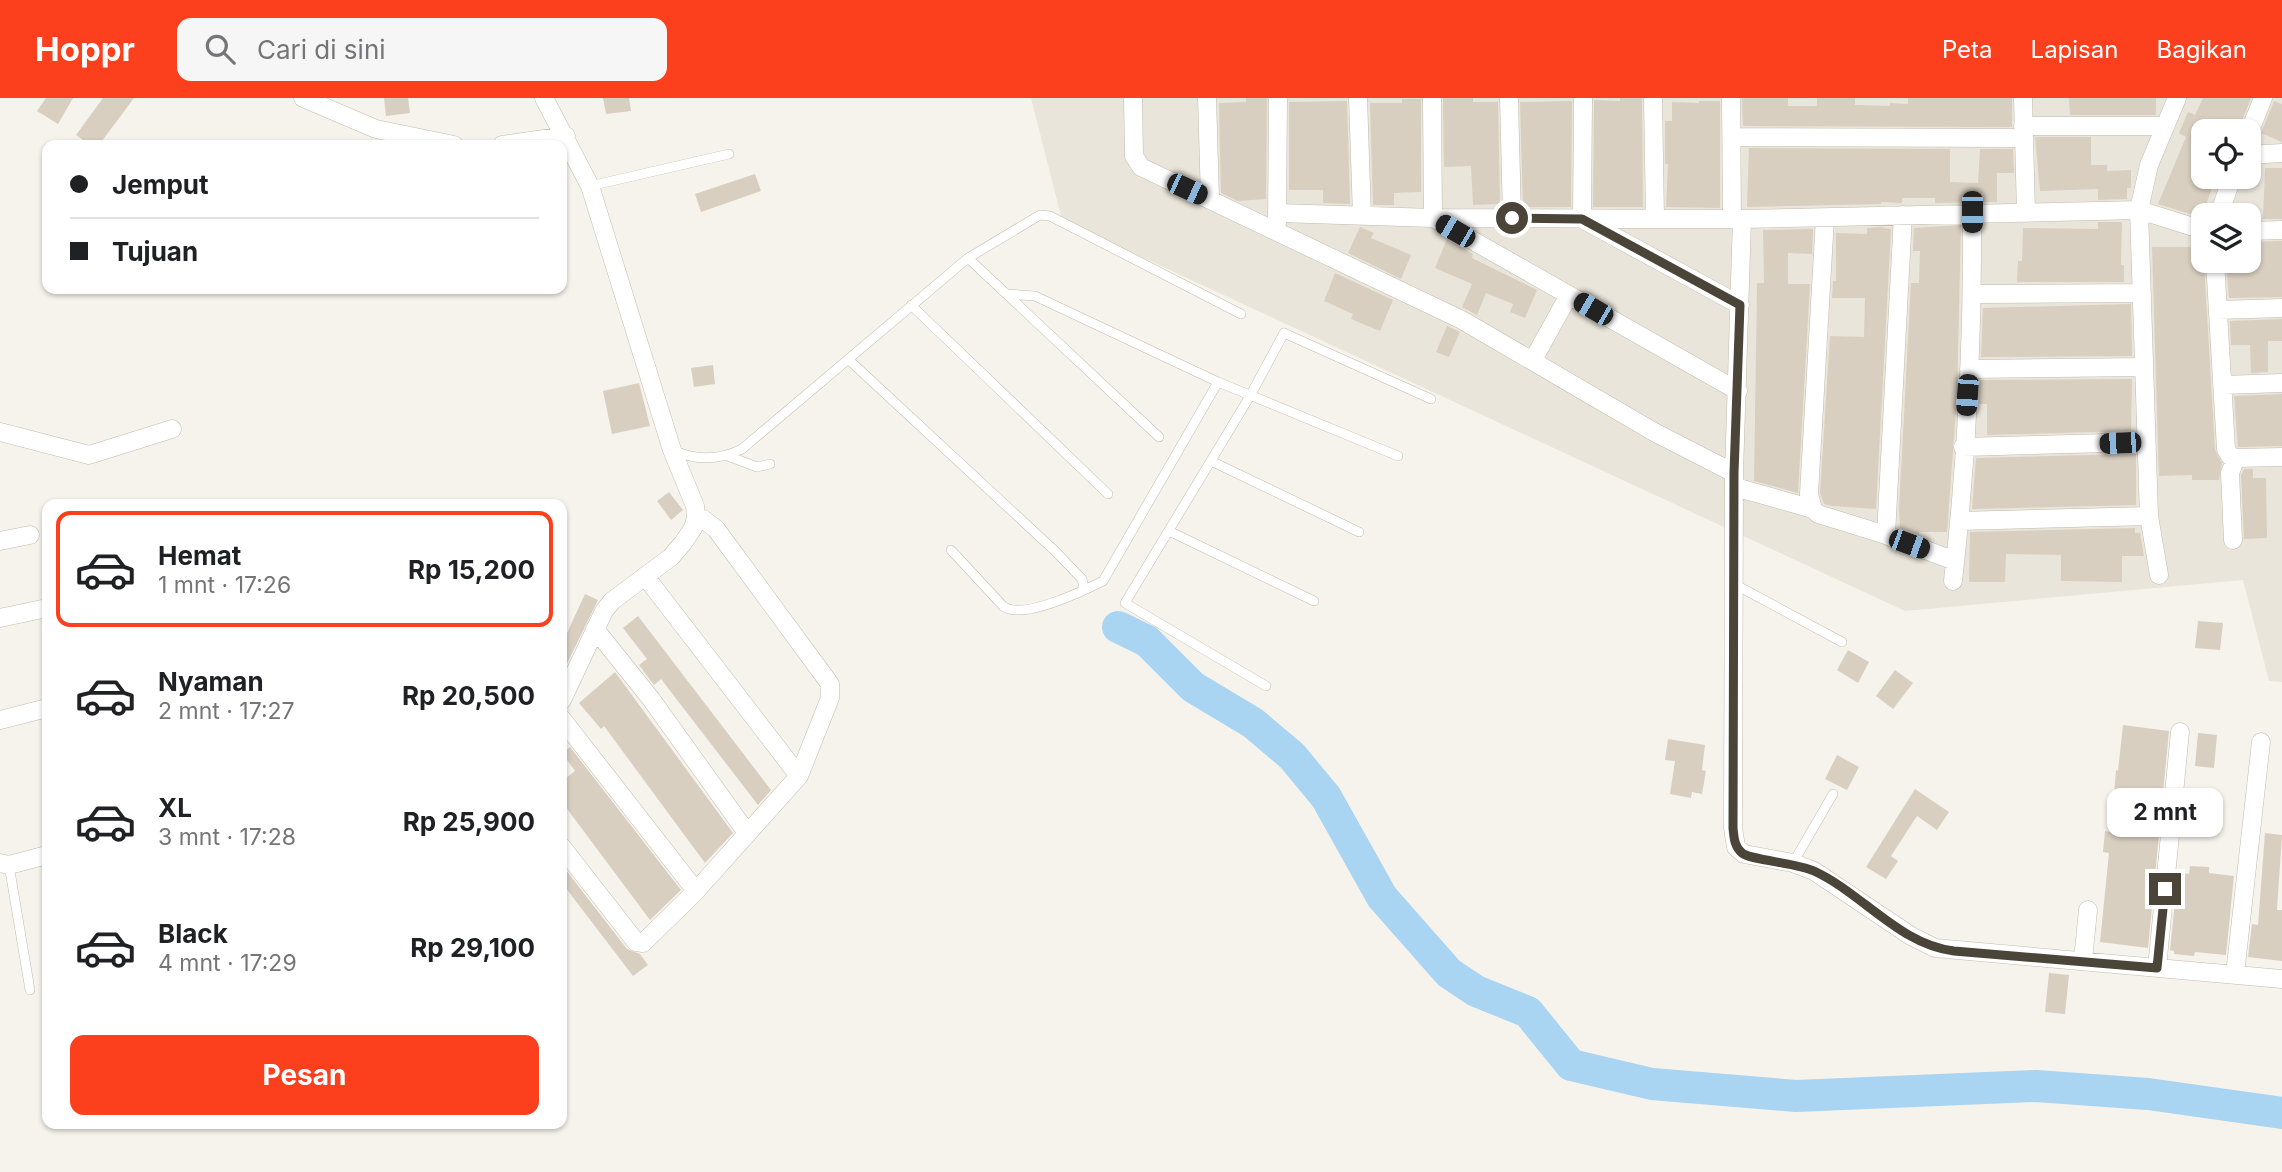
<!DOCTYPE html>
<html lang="id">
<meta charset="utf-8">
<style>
:root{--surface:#fff;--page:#f6f6f6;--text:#202124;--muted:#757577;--line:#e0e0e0;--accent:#fc3f1d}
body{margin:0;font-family:Inter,sans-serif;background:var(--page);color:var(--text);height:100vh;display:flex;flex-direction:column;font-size:26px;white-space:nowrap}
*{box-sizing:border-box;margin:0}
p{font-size:23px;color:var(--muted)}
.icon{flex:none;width:38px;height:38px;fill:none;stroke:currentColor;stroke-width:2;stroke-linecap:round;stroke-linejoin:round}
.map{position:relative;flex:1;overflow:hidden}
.drawer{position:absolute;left:42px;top:401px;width:525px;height:630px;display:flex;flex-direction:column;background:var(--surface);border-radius:14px;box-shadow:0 2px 5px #0004}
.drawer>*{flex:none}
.hud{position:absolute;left:42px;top:42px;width:525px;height:154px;border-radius:14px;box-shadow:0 2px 5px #0004;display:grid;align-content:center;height:154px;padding:0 28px;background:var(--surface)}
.controls{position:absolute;left:2191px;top:21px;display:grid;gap:14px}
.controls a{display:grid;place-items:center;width:70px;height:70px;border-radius:14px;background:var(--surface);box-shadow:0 2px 5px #0004;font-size:35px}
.end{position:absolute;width:32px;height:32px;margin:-16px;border:9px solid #4b4439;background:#fff;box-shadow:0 0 0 4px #fff}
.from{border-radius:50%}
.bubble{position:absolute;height:49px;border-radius:14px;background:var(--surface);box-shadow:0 2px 5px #0004;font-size:23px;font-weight:700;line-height:49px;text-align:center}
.car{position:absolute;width:21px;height:42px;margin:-21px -10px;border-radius:9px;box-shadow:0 0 5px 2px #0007;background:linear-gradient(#222 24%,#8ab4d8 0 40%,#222 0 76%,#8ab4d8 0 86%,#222 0)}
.hud b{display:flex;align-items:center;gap:24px;height:66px;font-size:26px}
.hud b+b{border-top:2px solid var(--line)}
.hud i{width:18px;height:18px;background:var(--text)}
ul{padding:12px 0 0;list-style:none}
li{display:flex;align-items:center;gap:21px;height:116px;margin:0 14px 10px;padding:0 14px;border:4px solid transparent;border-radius:14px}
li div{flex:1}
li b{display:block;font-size:26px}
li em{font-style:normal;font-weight:700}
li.active{border-color:var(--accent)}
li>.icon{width:63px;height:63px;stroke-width:1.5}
.action{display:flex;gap:14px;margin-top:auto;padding:14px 28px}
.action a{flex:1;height:80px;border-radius:14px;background:var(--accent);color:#fff;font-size:28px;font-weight:700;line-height:80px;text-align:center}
header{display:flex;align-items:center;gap:42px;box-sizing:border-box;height:98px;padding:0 35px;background:var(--accent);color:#fff}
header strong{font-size:33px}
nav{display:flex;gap:38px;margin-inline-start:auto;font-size:24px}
.search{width:490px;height:63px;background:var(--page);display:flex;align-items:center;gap:18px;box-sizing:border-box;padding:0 24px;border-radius:14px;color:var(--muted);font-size:26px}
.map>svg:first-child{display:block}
.residential{fill:#eae5da;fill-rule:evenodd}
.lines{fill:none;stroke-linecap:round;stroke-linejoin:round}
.river{stroke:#a9d4f2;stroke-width:32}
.building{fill:#d8cfc1}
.lane-casing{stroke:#c2bbae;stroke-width:10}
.street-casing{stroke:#c2bbae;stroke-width:19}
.lane{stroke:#fff;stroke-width:9}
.street{stroke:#fff;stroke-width:18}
.route{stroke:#4b4439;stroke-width:9}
</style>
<header>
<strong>Hoppr</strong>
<div class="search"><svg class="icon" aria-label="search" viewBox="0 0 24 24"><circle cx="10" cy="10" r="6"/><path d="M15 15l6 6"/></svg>Cari di sini</div>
<nav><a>Peta</a><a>Lapisan</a><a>Bagikan</a></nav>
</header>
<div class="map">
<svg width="2282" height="1074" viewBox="0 0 2282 1074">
<rect width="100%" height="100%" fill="#f6f3ec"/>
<!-- residential -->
<path class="residential" d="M1031,0h1251v584l-13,-1 -26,-101 -338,31 -843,-391zM2203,33h46v46h-46zM2203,117h46v46h-46z"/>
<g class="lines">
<!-- river -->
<path class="river" d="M1118,529l29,14 46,46 60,36 39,33 34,41 56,100 67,76 27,18 52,21 43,53 81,19 144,12 240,-10 112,8 134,19"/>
</g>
<!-- building -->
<path class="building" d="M46,0h27l-15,26 -21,-13z
M103,0h31l-35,47h-9l-14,-10z
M384,0h24l2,15 -24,3z
M603,0h26l2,13 -25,3z
M1246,0h21l-1,101 -28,2 -17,-8 -2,-90 27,-1z
M1443,0h30v4h25l2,102 -27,1 -2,-39 -27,1z
M1620,0h22l1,109h-50l1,-107 26,1z
M1742,0h46v8h29v-8h38v7l35,1v-3l18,1v-6h104v29l-269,-1z
M2069,0h87v17h-86z
M2203,0h48l-13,33h-10l-18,-8 -4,8h-3v46h13l-10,28 4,2 -2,6 -5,5 -45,-14 28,-67 -7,-4 9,-21 7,3z
M1402,1h19v93l-27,1v12h-21l-3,-102h32z
M1347,3l3,103 -27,-1v-13h-34v-88z
M1572,3l-1,106h-48l-3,-105z
M1699,3h21v107l-54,-1 2,-43h-3v-43h7v-19l27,1z
M2274,3l8,3v38l-21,-9z
M2035,39h56v28h16v6l24,-1v18h-4v11l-29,1v-11l-58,2z
M1749,50l201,1v33l28,1 2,-34h33l1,24h-17v29l-62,1v-5h-33v5l-21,-1v2l-134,3z
M2265,70h17v51h-19z
M755,76l6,17 -60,21 -6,-18z
M2098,124h24l-1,43h3v17h-107l1,-21h4l1,-33 75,1z
M1961,127l-4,171 -10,136h-28v3l-19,-7 -1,-19 12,-226h8l1,-32h-7l1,-23z
M1360,129l14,6 -3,5 40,17 -10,24 -53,-26z
M1880,129l11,2 -15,280 -44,-3 -8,-2 -4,-11 10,-157 34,1 1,-39h-33l1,-17h3v-53v5l31,1v-6z
M1813,131l-1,25 -24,-1v31h22l-12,209 -44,-12 3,-198h7l-1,-53z
M1447,141l26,15 -1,4 65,32 -12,28 -15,-6 3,-8 -27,-11 -9,22 -15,-8 10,-23 -37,-16z
M2282,143v56l-53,1 -3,-37h23v-19z
M2152,149h51l12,203 7,13 -3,17h-27v-5l-33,1z
M1335,175l58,27 -13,31 -29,-12 2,-5 -29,-13z
M2131,206l1,52 -151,1 2,-49z
M2282,221v22h-14v31l-17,1 -1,-28h-19l-1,-24z
M1447,228l13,6 -11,25 -13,-5z
M713,267l2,19 -21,3 -3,-19z
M2132,281l-1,52 -144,4v-31h-8l1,-24z
M639,285l11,43 -38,8 -9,-43z
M2282,296v52l-44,1 -4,-51z
M2131,356h5v51l-164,4 4,-51z
M2244,371h9v9h13l1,60 -23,1 -3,-64z
M669,394l14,18 -12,10 -14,-19z
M2135,430v5h5l4,23h-22v26l-61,-1v-26l-55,-1 -1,28h-36l1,-50z
M585,496l13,6 -36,74v-30z
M638,518l133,174 -13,15 -97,-126 -7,6 -15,-20 8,-6 -24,-31z
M2198,523l25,2 -3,27 -25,-2z
M1848,552l21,12 -11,21 -21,-13z
M1895,572l18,13 -20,26 -17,-13z
M615,574l118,161 -28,30 -101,-137 -3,3 -22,-26z
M2123,627l46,6 -21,217 -48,-6 9,-89 -6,-1 2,-21 6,1 5,-62 2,1z
M2198,635l19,2 -3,33 -19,-2z
M1668,641l37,6 -3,25 4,1 -4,23 -10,-2 -1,6 -21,-4 5,-33 -10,-1z
M570,649l111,143 -31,30 -88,-118v-21l13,-10 -13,-18z
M1837,657l22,12 -12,23 -22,-11z
M1915,691l34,23 -12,18 -20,-14 -26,40 7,5 -12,18 -20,-12z
M2265,735l17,2 -5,75h5v51l-34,-4 4,-33 6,1z
M562,767l65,84 13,5 8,11 -15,11 -71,-93z
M2190,768l19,1v6l25,3 -8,79 -31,-3 -1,4 -20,-2v-3l-4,-1 8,-78 11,2z
M2049,875l20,2 -4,39 -20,-2z"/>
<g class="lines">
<defs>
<path id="lane" d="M590,88l139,-32
M968,160l191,179
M1007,196l28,2 183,86 180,74
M911,207l197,189
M849,262l206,191 27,28 2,9 -4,4
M674,353c22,9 46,9 68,-2l226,-191 72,-43 10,1 191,98
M728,358l29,11 13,-3
M1211,363l148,71
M1169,433l145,70
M951,452l52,56c18,15 80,-15 100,-25l115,-199
M1736,487l106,57
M1266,588l-141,-83 125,-207 34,-63 147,66
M1793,765l40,-69
M9,767l21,125"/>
<path id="street" d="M303,0l73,31 78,16
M544,0l46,88 82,264 23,56 1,12 -3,10 -10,15 -12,14 -59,44 -8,10 -42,89
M1133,0l1,58 7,11 321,153 192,112 80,41
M1207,0l3,101
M1358,0l4,118
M1432,0l1,120 305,173
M1509,0l3,120
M1583,0l-1,121 158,86
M1653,0l2,120
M1731,0l1,121
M2023,0l3,115
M2177,0l-28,67 -10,45 64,20
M2023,28h141
M2249,35l14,-35
M1732,39l290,1
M502,47l64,-9
M2249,57l33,-2
M1279,115l154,5 309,1 -8,254 -1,355 3,19 8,7 49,9 21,8 97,65 24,12 347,31
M2219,117l13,-38
M1825,120l-16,276 4,15 5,5 68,21 17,-320
M1742,121l397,-9 10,306 10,59
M1277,126l1,-126
M2249,133l33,-1
M2215,163l11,188 4,7 6,2 46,-1
M1973,196l169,-1
M2218,212l64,-2
M1533,262l36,-65
M1969,271l174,-2
M2223,287l59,-2
M0,334l89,23 83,-26
M1963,349l183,-5
M1735,389l78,22
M696,420l7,1 13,10 114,155v14l-31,78
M1959,423l190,-5
M1886,437l69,26
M2233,442l-3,-67 6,-15
M0,443l30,-6
M1953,483c14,-122 20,-246 19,-369
M0,520l47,-10
M595,531l56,70 96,134
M562,621l134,172
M0,622l47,-12
M562,749l74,95 7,1 53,-52 103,-115 -154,-200
M0,765l9,2 38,-10
M2083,862l5,-50
M2157,870l23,-236
M2235,876l26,-232"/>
</defs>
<!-- lane casing -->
<use href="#lane" class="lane-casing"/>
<!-- street casing -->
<use href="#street" class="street-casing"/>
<!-- lane -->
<use href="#lane" class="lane"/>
<!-- street -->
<use href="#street" class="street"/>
</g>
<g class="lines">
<!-- route -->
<path class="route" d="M1512,120l70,1 158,86 -6,168 -1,355c1,9 1,18 9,25 8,7 55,10 72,18 48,22 86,74 140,80l203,17 8,-79"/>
</g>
</svg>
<div class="controls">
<a><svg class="icon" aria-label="locate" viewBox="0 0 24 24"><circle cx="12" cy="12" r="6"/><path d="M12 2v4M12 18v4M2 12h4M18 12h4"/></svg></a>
<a><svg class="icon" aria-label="layers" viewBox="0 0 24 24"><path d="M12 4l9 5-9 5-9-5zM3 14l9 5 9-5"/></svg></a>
</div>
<i class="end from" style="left:1512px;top:120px"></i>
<i class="end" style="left:2165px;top:791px"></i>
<div class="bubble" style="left:2107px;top:690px;width:116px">2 mnt</div>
<i class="car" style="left:1187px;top:91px;rotate:115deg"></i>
<i class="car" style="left:1972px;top:114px;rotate:180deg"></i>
<i class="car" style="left:1455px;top:133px;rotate:300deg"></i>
<i class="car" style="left:1593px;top:211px;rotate:300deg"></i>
<i class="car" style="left:1967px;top:297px;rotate:184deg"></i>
<i class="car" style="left:2120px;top:345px;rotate:268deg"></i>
<i class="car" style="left:1909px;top:446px;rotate:110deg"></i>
<div class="hud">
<b><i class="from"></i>Jemput</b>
<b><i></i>Tujuan</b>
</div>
<section class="drawer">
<ul>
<li class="active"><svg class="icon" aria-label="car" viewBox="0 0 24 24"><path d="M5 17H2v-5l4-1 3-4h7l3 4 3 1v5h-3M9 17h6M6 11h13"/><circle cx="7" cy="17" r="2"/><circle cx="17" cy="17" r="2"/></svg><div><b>Hemat</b><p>1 mnt · 17:26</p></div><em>Rp 15,200</em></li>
<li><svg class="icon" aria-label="car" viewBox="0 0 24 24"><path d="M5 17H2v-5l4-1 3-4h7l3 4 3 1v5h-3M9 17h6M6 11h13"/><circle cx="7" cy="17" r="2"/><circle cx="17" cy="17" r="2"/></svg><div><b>Nyaman</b><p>2 mnt · 17:27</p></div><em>Rp 20,500</em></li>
<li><svg class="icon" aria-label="car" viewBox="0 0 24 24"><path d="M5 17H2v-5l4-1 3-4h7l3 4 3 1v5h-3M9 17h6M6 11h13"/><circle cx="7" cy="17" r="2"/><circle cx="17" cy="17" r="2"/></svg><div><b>XL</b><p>3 mnt · 17:28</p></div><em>Rp 25,900</em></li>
<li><svg class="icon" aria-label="car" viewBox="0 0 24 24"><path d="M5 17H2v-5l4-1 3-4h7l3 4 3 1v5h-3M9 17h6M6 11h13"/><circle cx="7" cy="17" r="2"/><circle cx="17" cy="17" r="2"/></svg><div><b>Black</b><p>4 mnt · 17:29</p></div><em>Rp 29,100</em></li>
</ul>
<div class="action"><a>Pesan</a></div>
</section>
</div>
